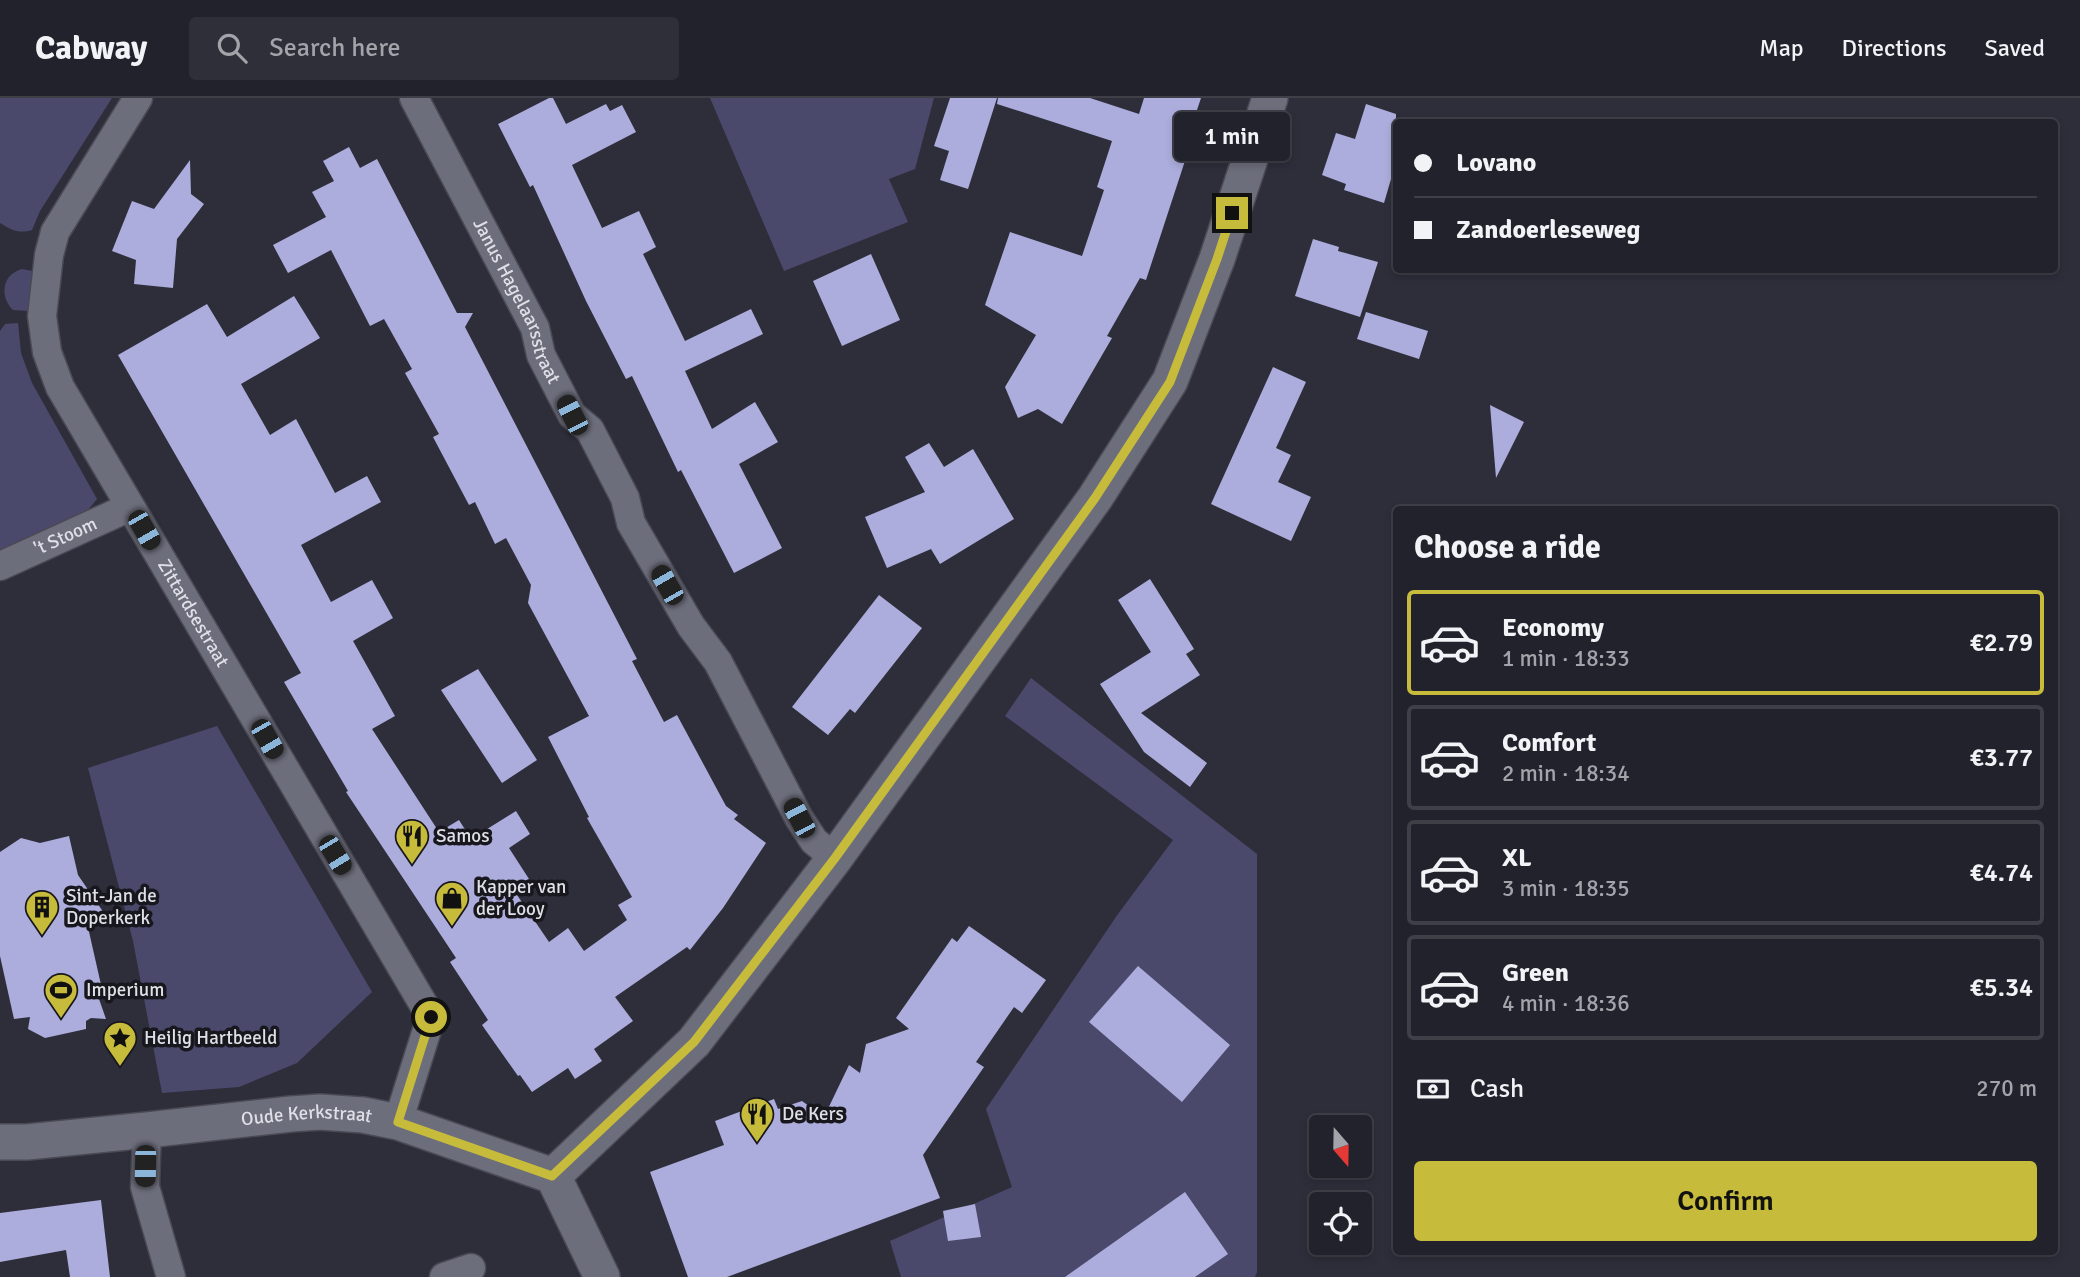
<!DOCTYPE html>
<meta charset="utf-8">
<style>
:root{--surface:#22222c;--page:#2e2f38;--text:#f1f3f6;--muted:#a2a4a9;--line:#3f3f48;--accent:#c7bb3c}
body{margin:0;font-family:Signika,sans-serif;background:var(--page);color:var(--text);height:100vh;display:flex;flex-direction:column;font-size:26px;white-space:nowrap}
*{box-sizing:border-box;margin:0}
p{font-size:23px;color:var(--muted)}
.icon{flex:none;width:38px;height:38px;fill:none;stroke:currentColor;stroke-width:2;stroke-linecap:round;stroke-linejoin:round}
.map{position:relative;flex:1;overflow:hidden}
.drawer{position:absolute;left:1393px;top:408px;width:665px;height:749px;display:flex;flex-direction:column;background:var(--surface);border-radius:7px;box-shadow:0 4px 10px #0003,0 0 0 2px var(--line)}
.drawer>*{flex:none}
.banner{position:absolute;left:1393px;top:21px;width:665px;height:154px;border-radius:7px;box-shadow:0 4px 10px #0003,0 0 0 2px var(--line);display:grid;align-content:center;height:154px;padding:0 21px;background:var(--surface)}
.needle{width:46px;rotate:160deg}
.fabs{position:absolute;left:1309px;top:1017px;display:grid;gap:14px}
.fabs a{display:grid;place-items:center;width:63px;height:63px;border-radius:7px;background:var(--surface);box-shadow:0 4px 10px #0003,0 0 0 2px var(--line);font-size:35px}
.end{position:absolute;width:32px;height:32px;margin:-16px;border:9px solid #c7bb3c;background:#111;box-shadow:0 0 0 4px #111}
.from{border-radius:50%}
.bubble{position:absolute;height:49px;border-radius:7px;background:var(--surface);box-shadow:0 4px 10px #0003,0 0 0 2px var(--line);font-size:23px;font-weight:600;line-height:49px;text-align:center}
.car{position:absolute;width:21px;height:42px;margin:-21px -10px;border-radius:9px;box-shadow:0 0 5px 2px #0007;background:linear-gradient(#222 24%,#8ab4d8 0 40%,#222 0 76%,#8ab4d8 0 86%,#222 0)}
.banner b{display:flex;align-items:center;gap:24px;height:66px;font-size:26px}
.banner b+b{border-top:2px solid var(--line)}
.banner i{width:18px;height:18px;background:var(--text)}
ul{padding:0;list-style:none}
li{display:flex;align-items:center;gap:21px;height:105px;margin:0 14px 10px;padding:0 7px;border:4px solid var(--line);border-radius:7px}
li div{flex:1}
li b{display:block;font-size:26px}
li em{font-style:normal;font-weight:600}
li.active{border-color:var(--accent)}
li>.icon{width:63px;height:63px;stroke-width:1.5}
h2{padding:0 21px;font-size:32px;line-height:84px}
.pay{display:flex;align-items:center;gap:18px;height:77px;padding:0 21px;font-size:26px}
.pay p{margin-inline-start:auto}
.cta{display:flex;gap:14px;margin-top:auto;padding:14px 21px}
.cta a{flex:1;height:80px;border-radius:7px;background:var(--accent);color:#111;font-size:28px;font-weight:600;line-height:80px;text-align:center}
header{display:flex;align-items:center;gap:42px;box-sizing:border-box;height:98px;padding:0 35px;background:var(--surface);border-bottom:2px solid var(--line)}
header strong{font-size:33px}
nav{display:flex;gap:38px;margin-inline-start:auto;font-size:24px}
.search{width:490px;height:63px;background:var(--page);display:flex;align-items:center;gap:18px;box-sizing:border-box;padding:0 24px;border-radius:7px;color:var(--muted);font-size:26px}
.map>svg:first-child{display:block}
.green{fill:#4a496c}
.building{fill:#acaddc}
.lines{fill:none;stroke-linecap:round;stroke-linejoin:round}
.minor-casing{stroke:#4a4a55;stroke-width:31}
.tertiary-casing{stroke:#4a4a55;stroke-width:38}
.minor{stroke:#6d6e7c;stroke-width:28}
.tertiary{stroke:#6d6e7c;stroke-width:35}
.route{stroke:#c7bb3c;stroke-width:9}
.labels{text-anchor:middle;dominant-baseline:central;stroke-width:7;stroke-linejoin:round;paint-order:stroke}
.street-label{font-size:19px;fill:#dfdfe7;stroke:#17171d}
.poi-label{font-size:19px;fill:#dfdfe7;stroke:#17171d;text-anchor:start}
</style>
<header>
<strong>Cabway</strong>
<div class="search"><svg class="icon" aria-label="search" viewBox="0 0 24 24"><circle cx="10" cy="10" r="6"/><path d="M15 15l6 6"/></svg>Search here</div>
<nav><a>Map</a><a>Directions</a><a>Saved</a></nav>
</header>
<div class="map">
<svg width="2080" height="1179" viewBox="0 0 2080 1179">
<rect width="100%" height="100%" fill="#2e2e3b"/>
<!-- green -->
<path class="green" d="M0,0h112l-72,113 -8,19c-13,4 -21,0 -32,-7z
M710,0h224l-19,71 -26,10 19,43 -124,49z
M22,171l10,2 -4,40 -15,-1c-13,-13 -12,-35 9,-41z
M18,225l3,30 11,30 65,116 -9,11 -88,40v-219l5,-7z
M1031,580l226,176v418l-2,5h-354l-11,-36 122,-54 -26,-78 132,-195 55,-74 -168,-124z
M217,628l155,266 -75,71 -58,24 -77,6 -29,-152 -45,-173z"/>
<!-- building -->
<path class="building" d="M549,0h4l13,26 40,-20 4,7 12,-6 14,27 -64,33 30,63 37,-17 17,36 -13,7 42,87 66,-32 12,25 -78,37 27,58 43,-27 23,40 -39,22 43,84 -48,25 -53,-103 -3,2 -46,-96 -6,3 -40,-78 -53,-116 -3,2 -32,-63z
M950,0h47l-29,91 -28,-9 9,-29 -15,-5z
M998,0h92l49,16 5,-16h57l-5,15 4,2 -54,165 -6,-2 -33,58 5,2 -50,86 -24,-15 -20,9 -13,-31 31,-52 -51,-30 25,-73 72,24 22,-66 -7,-3 15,-46 -115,-37z
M1366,6l30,10v48l-12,41 -40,-13 2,-6 -24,-9 14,-42 19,6z
M349,49l11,21 17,-9 80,154h16l-8,14 172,332 -5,2 32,61 13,-7 49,91 12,9 -4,4 32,24 -43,65 -33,42 -3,-3 -72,50 18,24 -39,28 8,12 -27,18 -7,-11 -36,24 -12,-17 -2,1 -36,-51 6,-5 -38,-58 6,-4 -110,-166 2,-1 -64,-109 17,-9 -183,-318 89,-51 20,33 67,-41 26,42 -79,46 29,51 26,-16 39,74 32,-17 14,26 -80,43 30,57 41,-22 21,38 -40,23 42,75 -23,13 67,103 20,-12 12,19 45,-28 14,23 -21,14 20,31 -16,10 36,53 19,-14 16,23 43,-31 -9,-15 14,-8 -45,-79 2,-1 -41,-80 41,-21 -61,-113 3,-18 -25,-47 -11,6 -20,-42 -6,3 -36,-68 6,-3 -34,-61 7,-4 -28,-50 -14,7 -39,-76 -43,23 -15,-28 53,-28 -14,-25 22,-11 -11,-20z
M190,62l1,34 13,10 -27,35 -4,49 -39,-4 2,-24 -24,-9 20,-50 22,8z
M1313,141l26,8 -1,4 40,11 -18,55 -65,-21z
M871,156l29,66 -58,26 -29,-65z
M1366,214l62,19 -9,28 -62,-20z
M1273,269l33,15 -30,66 15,7 -13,27 33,15 -20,44 -80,-37z
M1490,307l34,17 -28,56z
M929,345l15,24 29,-18 41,70 -74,45 -9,-15 -44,19 -22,-51 60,-25 -20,-35z
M1150,481l44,70 -8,5 14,21 -59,38 66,50 -17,24 -46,-35 -44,-68 51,-32 -33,-52z
M879,497l43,33 -67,85 -5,-4 -22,26 -36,-28z
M478,571l59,91 -35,23 -61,-93z
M69,738l9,39 28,41 -21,-2 19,84 -5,1 7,20 -15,-1 -5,3v8l-41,9 -17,-9 2,-12 -16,2 -14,-63v-104l21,-14 19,5z
M969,828l77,54 -24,33 -8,-6 -38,55 8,5 -61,88 17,43 -213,79h-39l-38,-105 74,-27 -9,-24 59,-22 4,10 24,-8 22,16 25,-52 11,8 6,-29 43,-15 -13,-11 56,-80 5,4z
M1138,868l92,79 -48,57 -93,-80z
M1185,1094l43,62 -33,23h-130z
M101,1102l9,77h-40l-4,-27 -66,12v-49z
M975,1106l6,33 -33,4 -5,-30z"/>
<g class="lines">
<defs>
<g id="minor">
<path id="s1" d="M138,0l-83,134 -6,23 -7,61 5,36 13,35 371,630 -33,105"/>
<path id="s2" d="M414,0l121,230 6,27 31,60 18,15 35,68 6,25 60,103 27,36 81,156 15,23 21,17"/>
<path id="s3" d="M0,468l130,-59"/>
<path d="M147,1032l-2,57 26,90"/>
<path d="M444,1179l27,-9"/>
</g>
<g id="tertiary">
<path id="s4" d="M0,1044h27l120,-12 144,-16 29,-2 43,3 35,7 155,54 49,101"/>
<path d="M553,1078l141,-134 141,-184 260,-360 75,-117 47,-122 53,-161"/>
</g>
</defs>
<!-- minor casing -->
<use href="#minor" class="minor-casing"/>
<!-- tertiary casing -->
<use href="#tertiary" class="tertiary-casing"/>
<!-- minor -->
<use href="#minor" class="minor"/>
<!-- tertiary -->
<use href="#tertiary" class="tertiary"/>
</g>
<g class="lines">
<!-- route -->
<path class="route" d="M431,919l-33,105 154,54 142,-134 141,-184 260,-360 75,-116 47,-123 15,-46"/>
</g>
<!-- icons -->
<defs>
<symbol id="restaurant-pin" viewBox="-11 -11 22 30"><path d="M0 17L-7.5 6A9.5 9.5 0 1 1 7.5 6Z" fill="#c7bb3c" stroke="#17171d"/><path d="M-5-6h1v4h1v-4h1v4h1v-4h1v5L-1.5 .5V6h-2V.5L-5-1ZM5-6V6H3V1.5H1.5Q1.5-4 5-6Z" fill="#111"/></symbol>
<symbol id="shop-pin" viewBox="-11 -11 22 30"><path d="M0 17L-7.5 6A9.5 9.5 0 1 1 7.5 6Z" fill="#c7bb3c" stroke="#17171d"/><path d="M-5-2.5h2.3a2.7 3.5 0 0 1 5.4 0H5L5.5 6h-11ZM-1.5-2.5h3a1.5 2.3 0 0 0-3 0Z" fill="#111"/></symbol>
<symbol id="building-pin" viewBox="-11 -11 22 30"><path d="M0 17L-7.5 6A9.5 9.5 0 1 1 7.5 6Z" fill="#c7bb3c" stroke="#17171d"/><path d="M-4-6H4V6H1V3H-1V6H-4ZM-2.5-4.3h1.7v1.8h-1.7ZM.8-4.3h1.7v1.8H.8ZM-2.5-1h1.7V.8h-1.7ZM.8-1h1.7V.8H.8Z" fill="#111"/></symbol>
<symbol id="stadium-pin" viewBox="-11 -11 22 30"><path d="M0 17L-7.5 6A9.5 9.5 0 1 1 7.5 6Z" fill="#c7bb3c" stroke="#17171d"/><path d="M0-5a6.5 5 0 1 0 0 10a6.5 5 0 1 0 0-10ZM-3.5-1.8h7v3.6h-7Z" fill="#111"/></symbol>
<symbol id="sight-pin" viewBox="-11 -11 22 30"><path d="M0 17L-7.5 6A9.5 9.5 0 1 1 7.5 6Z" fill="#c7bb3c" stroke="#17171d"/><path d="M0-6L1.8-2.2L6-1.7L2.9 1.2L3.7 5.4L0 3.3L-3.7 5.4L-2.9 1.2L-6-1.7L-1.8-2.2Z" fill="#111"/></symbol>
</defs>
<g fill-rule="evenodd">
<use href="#restaurant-pin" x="393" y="719" width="38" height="52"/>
<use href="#shop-pin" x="433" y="781" width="38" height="52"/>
<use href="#building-pin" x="23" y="790" width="38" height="52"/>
<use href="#stadium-pin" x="42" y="873" width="38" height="52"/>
<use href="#sight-pin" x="101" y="921" width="38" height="52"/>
<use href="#restaurant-pin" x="738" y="997" width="38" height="52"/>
</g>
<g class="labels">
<!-- street labels -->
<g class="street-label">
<text stroke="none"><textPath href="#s2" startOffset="228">Janus Hagelaarsstraat</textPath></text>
<text stroke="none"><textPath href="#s3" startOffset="72">'t Stoom</textPath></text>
<text stroke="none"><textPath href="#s1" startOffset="579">Zittardsestraat</textPath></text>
<text stroke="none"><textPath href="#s4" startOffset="308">Oude Kerkstraat</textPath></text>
</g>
<!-- poi labels -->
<g class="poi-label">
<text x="436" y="738">Samos</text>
<text x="476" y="789">Kapper van<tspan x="476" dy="22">der Looy</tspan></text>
<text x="66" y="798">Sint-Jan de<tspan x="66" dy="22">Doperkerk</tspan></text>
<text x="86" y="892">Imperium</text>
<text x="144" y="940">Heilig Hartbeeld</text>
<text x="782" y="1016">De Kers</text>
</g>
</g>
</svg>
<div class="fabs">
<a><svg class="needle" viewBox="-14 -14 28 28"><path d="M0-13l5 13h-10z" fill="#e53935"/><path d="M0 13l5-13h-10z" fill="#a2a4a9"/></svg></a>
<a><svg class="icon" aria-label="locate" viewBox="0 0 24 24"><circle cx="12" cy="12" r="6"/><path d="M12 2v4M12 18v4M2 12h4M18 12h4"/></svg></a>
</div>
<i class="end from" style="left:431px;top:919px"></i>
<i class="end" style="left:1232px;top:115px"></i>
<div class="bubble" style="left:1174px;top:14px;width:116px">1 min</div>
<i class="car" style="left:572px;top:317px;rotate:333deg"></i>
<i class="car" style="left:144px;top:432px;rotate:150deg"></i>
<i class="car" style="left:667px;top:487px;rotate:330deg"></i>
<i class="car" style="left:267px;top:641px;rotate:150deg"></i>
<i class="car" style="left:799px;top:720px;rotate:332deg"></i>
<i class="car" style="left:335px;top:757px;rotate:149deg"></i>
<i class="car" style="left:145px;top:1068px;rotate:181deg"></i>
<div class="banner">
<b><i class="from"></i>Lovano</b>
<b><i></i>Zandoerleseweg</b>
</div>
<section class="drawer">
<h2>Choose a ride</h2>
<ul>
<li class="active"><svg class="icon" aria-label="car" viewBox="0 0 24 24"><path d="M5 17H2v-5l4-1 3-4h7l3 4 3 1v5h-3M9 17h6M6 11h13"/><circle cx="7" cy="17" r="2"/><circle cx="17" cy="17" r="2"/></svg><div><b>Economy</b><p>1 min · 18:33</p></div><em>€2.79</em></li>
<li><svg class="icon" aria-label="car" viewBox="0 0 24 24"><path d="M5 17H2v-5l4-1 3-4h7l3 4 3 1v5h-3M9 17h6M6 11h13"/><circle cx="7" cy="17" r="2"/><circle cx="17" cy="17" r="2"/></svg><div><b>Comfort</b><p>2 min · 18:34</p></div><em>€3.77</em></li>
<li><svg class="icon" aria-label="car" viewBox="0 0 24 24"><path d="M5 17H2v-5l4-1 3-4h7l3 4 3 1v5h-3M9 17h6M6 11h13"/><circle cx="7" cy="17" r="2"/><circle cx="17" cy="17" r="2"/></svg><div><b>XL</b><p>3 min · 18:35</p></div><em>€4.74</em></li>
<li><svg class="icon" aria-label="car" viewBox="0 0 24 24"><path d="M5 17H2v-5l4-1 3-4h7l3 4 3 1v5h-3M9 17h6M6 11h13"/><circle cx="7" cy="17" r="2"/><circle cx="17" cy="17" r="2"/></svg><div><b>Green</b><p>4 min · 18:36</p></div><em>€5.34</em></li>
</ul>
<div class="pay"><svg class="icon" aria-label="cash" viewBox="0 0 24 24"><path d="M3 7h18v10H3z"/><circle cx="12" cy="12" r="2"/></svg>Cash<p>270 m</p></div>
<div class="cta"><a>Confirm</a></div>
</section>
</div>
